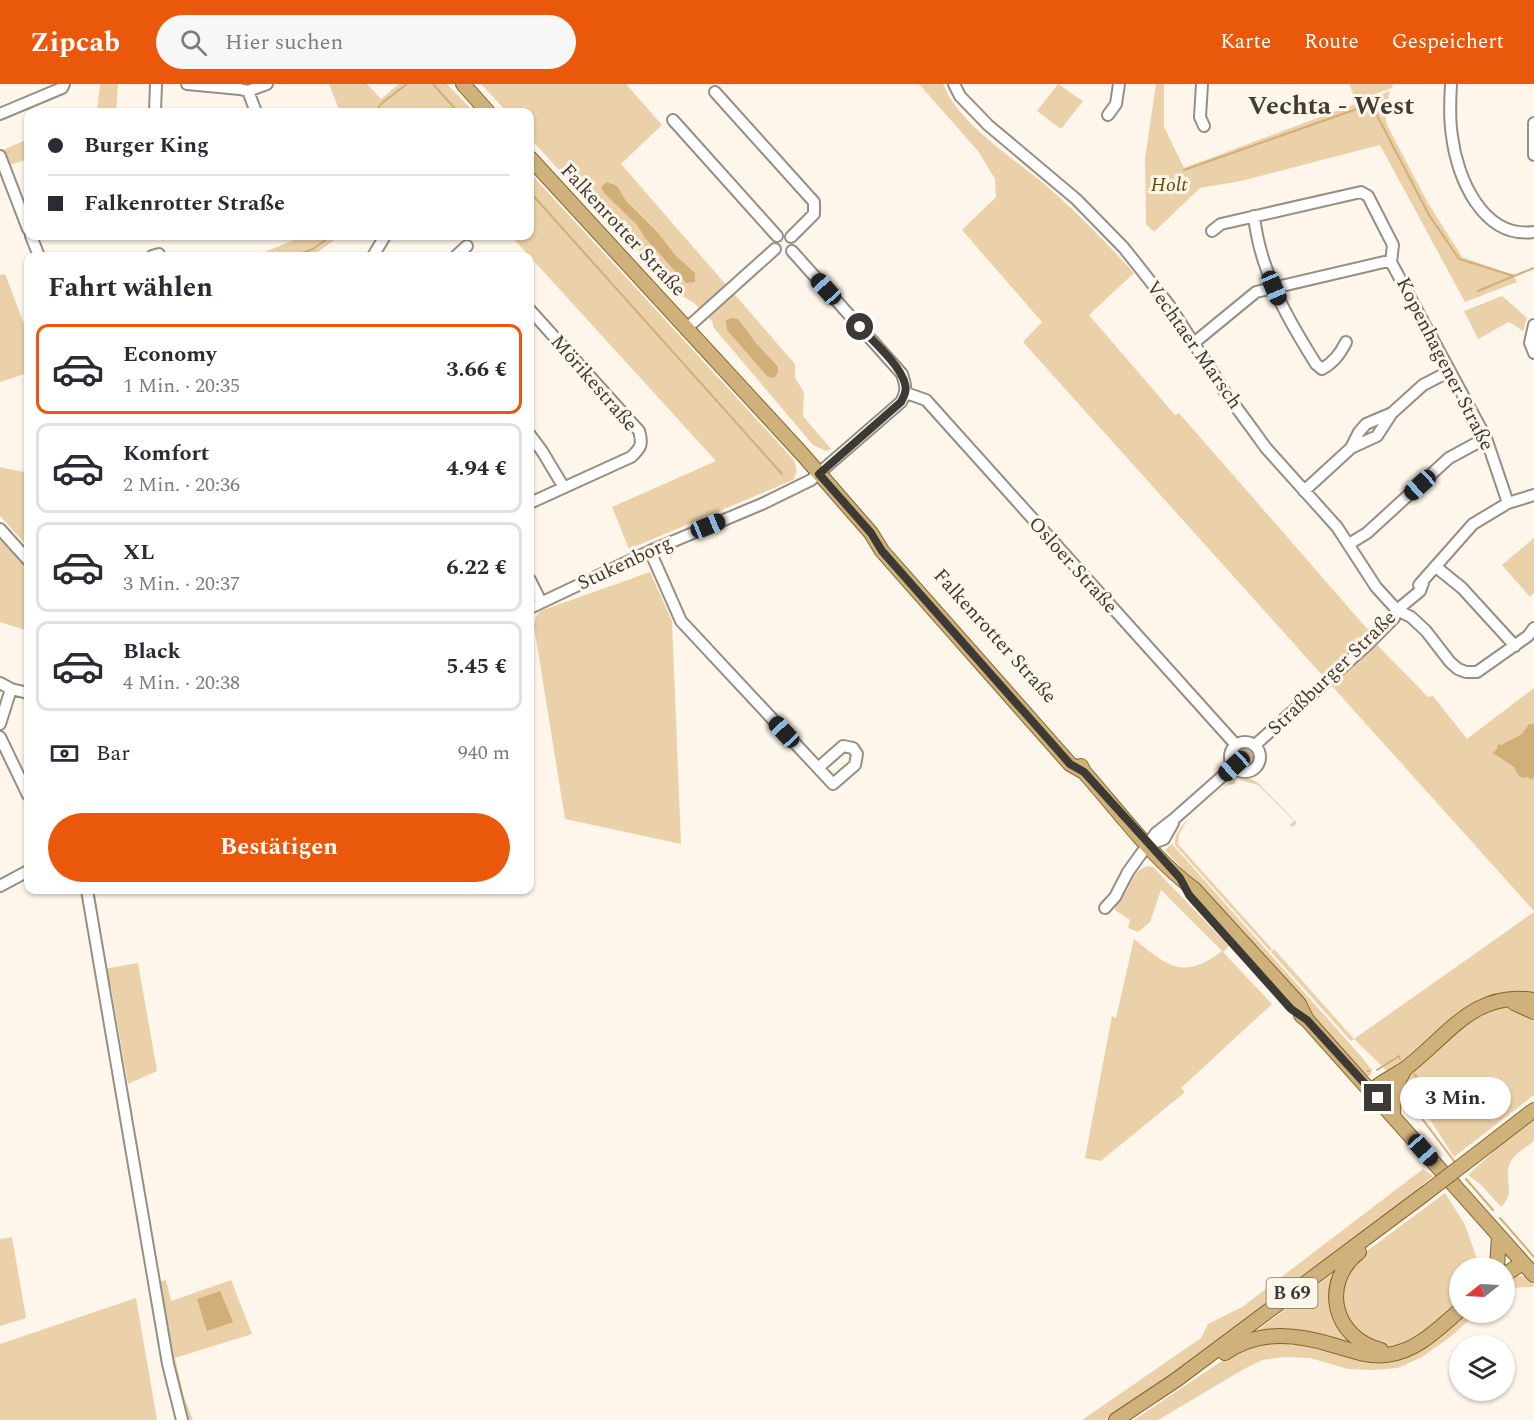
<!DOCTYPE html>
<html lang="de">
<meta charset="utf-8">
<style>
:root{--surface:#fff;--page:#f7f7f7;--text:#2b2b33;--muted:#7c7c81;--line:#e1e1e2;--accent:#ea580c}
body{margin:0;font-family:Spectral,serif;background:var(--page);color:var(--text);height:100vh;display:flex;flex-direction:column;font-size:22px;white-space:nowrap}
*{box-sizing:border-box;margin:0}
p{font-size:20px;color:var(--muted)}
.icon{flex:none;width:33px;height:33px;fill:none;stroke:currentColor;stroke-width:2;stroke-linecap:round;stroke-linejoin:round}
.map{position:relative;flex:1;overflow:hidden}
.sheet{position:absolute;left:24px;top:168px;width:510px;height:642px;display:flex;flex-direction:column;background:var(--surface);border-radius:12px;box-shadow:0 2px 4px #0004}
.sheet>*{flex:none}
.banner{position:absolute;left:24px;top:24px;width:510px;height:132px;border-radius:12px;box-shadow:0 2px 4px #0004;display:grid;align-content:center;height:132px;padding:0 24px;background:var(--surface)}
.needle{width:39px;rotate:252deg}
.tools{position:absolute;left:1449px;top:1173px;display:grid;gap:12px}
.tools a{display:grid;place-items:center;width:66px;height:66px;border-radius:50%;background:var(--surface);box-shadow:0 2px 4px #0004;font-size:30px}
.end{position:absolute;width:27px;height:27px;margin:-14px;border:8px solid #3d3935;background:#fff;box-shadow:0 0 0 3px #fff}
.from{border-radius:50%}
.bubble{position:absolute;height:42px;border-radius:21px;background:var(--surface);box-shadow:0 2px 4px #0004;font-size:20px;font-weight:700;line-height:42px;text-align:center}
.car{position:absolute;width:18px;height:36px;margin:-18px -9px;border-radius:8px;box-shadow:0 0 4px 2px #0007;background:linear-gradient(#222 24%,#8ab4d8 0 40%,#222 0 76%,#8ab4d8 0 86%,#222 0)}
.banner b{display:flex;align-items:center;gap:21px;height:57px;font-size:22px}
.banner b+b{border-top:2px solid var(--line)}
.banner i{width:15px;height:15px;background:var(--text)}
ul{padding:0;list-style:none}
li{display:flex;align-items:center;gap:18px;height:90px;margin:0 12px 9px;padding:0 12px;border:3px solid var(--line);border-radius:12px}
li div{flex:1}
li b{display:block;font-size:22px}
li em{font-style:normal;font-weight:700}
li.selected{border-color:var(--accent)}
li>.icon{width:54px;height:54px;stroke-width:1.5}
h2{padding:0 24px;font-size:27px;line-height:72px}
.pay{display:flex;align-items:center;gap:15px;height:66px;padding:0 24px;font-size:22px}
.pay p{margin-inline-start:auto}
.action{display:flex;gap:12px;margin-top:auto;padding:12px 24px}
.action a{flex:1;height:69px;border-radius:36px;background:var(--accent);color:#fff;font-size:24px;font-weight:700;line-height:69px;text-align:center}
header{display:flex;align-items:center;gap:36px;box-sizing:border-box;height:84px;padding:0 30px;background:var(--accent);color:#fff}
header strong{font-size:28px}
nav{display:flex;gap:33px;margin-inline-start:auto;font-size:21px}
.search{width:420px;height:54px;background:var(--page);display:flex;align-items:center;gap:15px;box-sizing:border-box;padding:0 21px;border-radius:33px;color:var(--muted);font-size:22px}
.map>svg:first-child{display:block}
.green{fill:#ebd1a9}
.water{fill:#d1af79}
.lines{fill:none;stroke-linecap:round;stroke-linejoin:round}
.stream{stroke:#d1af79;stroke-width:2}
.minor-casing{stroke:#968f84;stroke-width:14}
.major-casing{stroke:#866529;stroke-width:16}
.minor{stroke:#fff;stroke-width:10}
.major{stroke:#ceb17b;stroke-width:14}
.major-bridge-casing{stroke:#866529;stroke-width:16;stroke-linecap:butt}
.major-bridge{stroke:#ceb17b;stroke-width:14}
.route{stroke:#3d3935;stroke-width:8}
.labels{text-anchor:middle;dominant-baseline:central;stroke-width:6;stroke-linejoin:round;paint-order:stroke}
.shield{fill:#fef6ea;stroke:#77726b;stroke-width:1.5}
.shield-label{font-size:18px;font-weight:bold;fill:#3d3935}
.park-label{font-size:20px;font-style:italic;fill:#694700;stroke:#fef6ea}
.street-label{font-size:20px;fill:#3d3935;stroke:#fef6ea}
.district-label{font-size:26px;font-weight:bold;fill:#433c33;stroke:#fef6ea}
</style>
<header>
<strong>Zipcab</strong>
<div class="search"><svg class="icon" aria-label="search" viewBox="0 0 24 24"><circle cx="10" cy="10" r="6"/><path d="M15 15l6 6"/></svg>Hier suchen</div>
<nav><a>Karte</a><a>Route</a><a>Gespeichert</a></nav>
</header>
<div class="map">
<svg width="1534" height="1336" viewBox="0 0 1534 1336">
<rect width="100%" height="100%" fill="#fef6ea"/>
<!-- green -->
<path class="green" d="M100,0h18l-2,28h-19z
M329,0h38l14,15 18,-15h48l27,28h-134z
M481,0h145l36,41 -41,39 174,200v14l9,14 -1,24 28,33 -5,2 -13,-6 -99,-117 -2,-7 -18,-18 -17,-10 -47,-52 -47,-44 -53,-59v-26h-23z
M919,0h24c15,40 75,77 107,105 30,26 57,55 84,84l-45,42 86,100 4,-2 191,219 9,15 49,50 5,-1 34,43 67,-51v223l-511,-569 19,-20 -80,-92 34,-33 -1,-18 -17,-28z
M1058,0l25,17 -22,28 -24,-18z
M1156,0h8v43l20,41 206,-77 -5,21 2,13 41,78 34,54 51,18 4,7 -52,20 -85,-157 -139,36 -41,7 -46,44 -8,-8 -1,-65z
M1349,0h44l-1,4 -36,13z
M28,55v20l-19,6 -6,-15z
M530,89l263,286c4,8 5,13 0,21l-164,69 -17,-42 104,-46 -205,-225h19z
M304,152h36l-28,20h-57z
M5,190l23,60v39l-28,9v-107z
M1502,212l25,22 -4,13 -14,-9 -31,17 -14,-28z
M0,383l28,6v74l-28,-31z
M0,449l28,31v67l-28,-9z
M1534,454v55l-4,4 -28,-32z
M650,488l22,49 9,223 -116,-25 -31,-193 2,-9 4,-6z
M1234 673a11 11 0 1 1 22 0a11 11 0 1 1-22 0Z
M1236,693l13,1 8,4 40,41 -5,4 -2,-2 4,-4 -36,-36 -22,-6 -1,5 -9,1 -39,36 -8,13 -1,10 94,105 -2,2 -95,-106c-1,-9 4,-15 9,-22z
M1172,760l187,210 13,16 -1,5 -4,1 -202,-226z
M1148,782l5,1 76,79 -6,6 49,52 -91,84 4,4 -84,69 -16,-3 27,-142 4,2 18,-79c34,27 49,42 88,12l-61,-61 -11,32 -12,10 -10,-4 2,-8 -15,-10v-6c4,-4 8,-8 11,-12 7,-11 7,-21 22,-26z
M1534,828v84c-13,0 -29,-2 -42,0 -29,5 -78,57 -104,76l-34,-33 -3,2 -80,-89 3,-3 80,90z
M138,879l19,108 -29,13 -17,-97h-5l-3,-18z
M1503,922l23,6 8,10v73l-80,62 -41,-64 -12,-10 5,-8 75,-63z
M1534,1036v21c-7,6 -18,12 -23,20 -9,15 6,31 -10,46l-20,-22 -13,-10 37,-34z
M1423,1085l10,7 -84,69 -197,146 -47,29h-23l119,-82 7,-14 34,-17z
M1445,1109l20,32 15,42 -20,1 -1,34c-17,17 -55,57 -84,43 -10,-5 -20,-16 -30,-23l-3,-41 22,-28z
M12,1153l14,81 -26,8v-87z
M1336,1187c-9,20 -10,46 6,64 4,5 11,9 16,12l-62,-16 -38,-1z
M1513,1191l12,1 9,9 -2,2 -27,1 -1,-7z
M166,1196l5,21 60,-21 21,54 -77,24 9,39 9,23h-8l-6,-22 -21,-116z
M136,1214l21,122h-157v-76z
M1465,1229h12l-28,25 -27,19 -24,11 -25,2 -25,-1 -38,-11 -25,-1 -23,3 -18,9 -86,51h-24l101,-68 25,-7 29,-3 76,20 29,-1 23,-9 15,-9z"/>
<!-- water -->
<path class="water" d="M607,98l10,4 9,15 32,32 18,23 19,17v9l-9,1 -41,-45 -8,-13 -33,-32 -3,-6z
M732,234l6,1 18,24 22,24v5l-3,5 -4,1 -4,-2 -40,-46 -1,-10z
M1529,640h5v52l-2,4 -5,-3 -4,1 -5,-3 -4,-8 -21,-14 4,-4 1,-5 3,1 21,-11z
M220,1207l13,31 -26,9 -10,-32z"/>
<g class="lines">
<!-- stream -->
<path class="stream" d="M433,0l25,28
M375,28l7,-9 25,-19
M1184,86l187,-66 58,111 30,44 55,17 20,-8
M530,108l252,282
M294,172l19,-7 18,-13
M1478,207l36,-15
M1377,986l22,-14 1,3
M1368,987h1
M1414,990l3,3c-7,8 -12,12 -9,23l46,61
M1466,1095l27,31
M1500,1134l34,39"/>
<defs>
<path id="minor" d="M187,0l53,5 8,2 8,21
M954,0l6,12 28,29 88,74 48,49 45,57 56,87 28,38 13,18 71,79 39,60 21,23 14,7 15,14 24,31 8,7 8,3h11l51,-36 6,-8
M1202,0l-2,33 4,9
M1451,0c-1,17 -2,35 1,52 5,42 31,103 82,96
M248,7l19,-7
M715,8l99,110v12l-23,23
M155,28l1,-28
M0,30l62,-26 2,-4
M1108,31l8,-11 3,-20
M673,36l104,116
M1534,39v32
M0,72l28,73
M1254,132c6,55 33,102 62,148l6,5c12,-7 18,-15 24,-27
M1212,147l9,-7 140,-32 7,4 25,49 -2,17
M31,152l8,20
M152,172l7,-2
M373,172l12,-20
M456,172l11,-10
M530,226l109,121c4,13 2,17 -8,26l-101,46
M1534,241l-4,18 4,10
M687,244l88,-79
M1195,258l61,-50 128,-30h7l95,176 22,65
M906,309l20,7 310,345
M530,351l12,16 21,35
M1351,364l8,-16 7,-8 26,-11 31,-28 27,-14
M1304,407l47,-43 26,-12 15,-23
M0,445l28,31
M1349,460l18,-11 82,-75 37,-20
M650,467l31,70 152,163 22,-19 2,-11 -4,-6 -10,-2 -25,22
M1436,483l26,21 53,58
M530,496l11,22
M1419,501l54,-61 35,-21 26,-8
M530,524l120,-57 112,-47 49,-24 90,-78c6,-11 5,-16 1,-28l-110,-123
M0,599l11,6 17,4
M0,640l11,-35
M0,653l28,58
M1230 673a15 15 0 1 1 30 0a15 15 0 1 1-30 0Z
M1255,661l111,-99 28,-28 3,-8 23,-19 3,-8
M1148,761l16,-6 9,-16
M0,802l28,-15
M87,806l81,474 14,56
M1105,824l10,-11 13,-25 28,-39 18,-14 60,-53"/>
<path id="major" d="M463,0l25,28
M530,74l273,297 68,78 11,18 188,213 14,8
M1081,682l3,6c33,37 70,88 110,117l105,115 8,16
M1514,919l20,9
M1301,931l6,5 227,255
M1371,1007c11,-10 24,-15 35,-23 42,-32 68,-78 128,-68
M1393,1031l1,-26 11,-20
M1473,1073l61,-47
M1359,1168c-39,31 -26,86 22,98
M1497,1184l2,-32
M1504,1191l19,-12
M1225,1269c34,-24 73,-19 111,-7 16,5 33,11 50,9 30,-3 52,-26 74,-45
M1116,1336l60,-40 250,-187"/>
</defs>
<!-- minor casing -->
<use href="#minor" class="minor-casing"/>
<!-- major casing -->
<use href="#major" class="major-casing"/>
<!-- minor -->
<use href="#minor" class="minor"/>
<!-- major -->
<use href="#major" class="major"/>
<defs>
<path id="major-bridge" d="M1426,1109l47,-36"/>
</defs>
<!-- major-bridge casing -->
<use href="#major-bridge" class="major-bridge-casing"/>
<!-- major-bridge -->
<use href="#major-bridge" class="major-bridge"/>
</g>
<g class="lines">
<!-- route -->
<path class="route" d="M860,243c13,14 41,39 45,57 2,7 -1,12 -4,18l-82,72 52,59 11,18 188,213 14,8 96,106 9,17 102,114 16,11 71,78"/>
</g>
<g class="labels">
<!-- shield labels -->
<rect class="shield" x="1266.5" y="1194" width="51" height="30" rx="4.5"/>
<g class="shield-label">
<text x="1292" y="1209">B 69</text>
</g>
<!-- park labels -->
<g class="park-label">
<text x="1169" y="101">Holt</text>
</g>
<!-- street labels -->
<g class="street-label">
<text transform="translate(623 146) rotate(47)">Falkenrotter Straße</text>
<text transform="translate(1194 261) rotate(55)">Vechtaer Marsch</text>
<text transform="translate(1445 280) rotate(63)">Kopenhagener Straße</text>
<text transform="translate(594 299) rotate(49)">Mörikestraße</text>
<text transform="translate(625 479) rotate(-25)">Stukenborg</text>
<text transform="translate(1073 481) rotate(48)">Osloer Straße</text>
<text transform="translate(995 552) rotate(48)">Falkenrotter Straße</text>
<text transform="translate(1332 589) rotate(-44)">Straßburger Straße</text>
</g>
<!-- district labels -->
<g class="district-label">
<text x="1331" y="22">Vechta - West</text>
</g>
</g>
</svg>
<div class="tools">
<a><svg class="needle" viewBox="-14 -14 28 28"><path d="M0-13l5 13h-10z" fill="#e53935"/><path d="M0 13l5-13h-10z" fill="#7c7c81"/></svg></a>
<a><svg class="icon" aria-label="layers" viewBox="0 0 24 24"><path d="M12 4l9 5-9 5-9-5zM3 14l9 5 9-5"/></svg></a>
</div>
<i class="end from" style="left:860px;top:243px"></i>
<i class="end" style="left:1378px;top:1014px"></i>
<div class="bubble" style="left:1400px;top:993px;width:111px">3 Min.</div>
<i class="car" style="left:1274px;top:204px;rotate:157deg"></i>
<i class="car" style="left:826px;top:205px;rotate:318deg"></i>
<i class="car" style="left:1420px;top:401px;rotate:228deg"></i>
<i class="car" style="left:708px;top:442px;rotate:68deg"></i>
<i class="car" style="left:784px;top:648px;rotate:317deg"></i>
<i class="car" style="left:1234px;top:682px;rotate:228deg"></i>
<i class="car" style="left:1423px;top:1066px;rotate:139deg"></i>
<div class="banner">
<b><i class="from"></i>Burger King</b>
<b><i></i>Falkenrotter Straße</b>
</div>
<section class="sheet">
<h2>Fahrt wählen</h2>
<ul>
<li class="selected"><svg class="icon" aria-label="car" viewBox="0 0 24 24"><path d="M5 17H2v-5l4-1 3-4h7l3 4 3 1v5h-3M9 17h6M6 11h13"/><circle cx="7" cy="17" r="2"/><circle cx="17" cy="17" r="2"/></svg><div><b>Economy</b><p>1 Min. · 20:35</p></div><em>3.66 €</em></li>
<li><svg class="icon" aria-label="car" viewBox="0 0 24 24"><path d="M5 17H2v-5l4-1 3-4h7l3 4 3 1v5h-3M9 17h6M6 11h13"/><circle cx="7" cy="17" r="2"/><circle cx="17" cy="17" r="2"/></svg><div><b>Komfort</b><p>2 Min. · 20:36</p></div><em>4.94 €</em></li>
<li><svg class="icon" aria-label="car" viewBox="0 0 24 24"><path d="M5 17H2v-5l4-1 3-4h7l3 4 3 1v5h-3M9 17h6M6 11h13"/><circle cx="7" cy="17" r="2"/><circle cx="17" cy="17" r="2"/></svg><div><b>XL</b><p>3 Min. · 20:37</p></div><em>6.22 €</em></li>
<li><svg class="icon" aria-label="car" viewBox="0 0 24 24"><path d="M5 17H2v-5l4-1 3-4h7l3 4 3 1v5h-3M9 17h6M6 11h13"/><circle cx="7" cy="17" r="2"/><circle cx="17" cy="17" r="2"/></svg><div><b>Black</b><p>4 Min. · 20:38</p></div><em>5.45 €</em></li>
</ul>
<div class="pay"><svg class="icon" aria-label="cash" viewBox="0 0 24 24"><path d="M3 7h18v10H3z"/><circle cx="12" cy="12" r="2"/></svg>Bar<p>940 m</p></div>
<div class="action"><a>Bestätigen</a></div>
</section>
</div>
